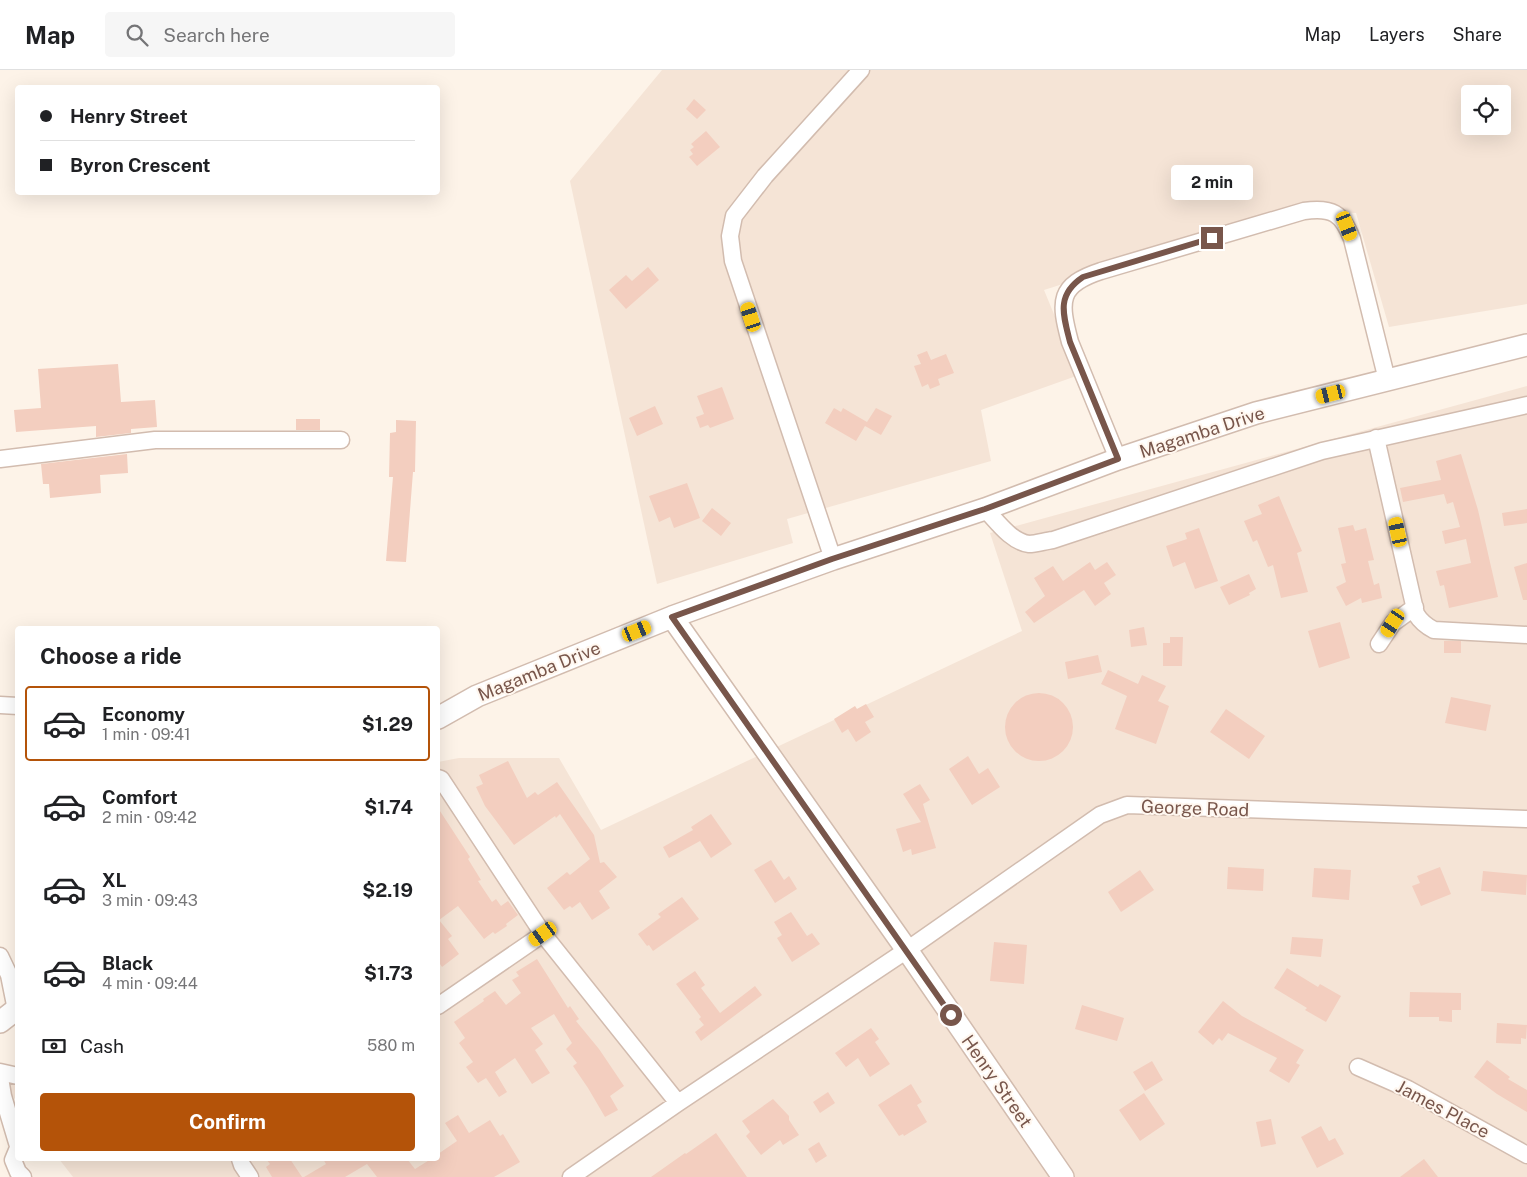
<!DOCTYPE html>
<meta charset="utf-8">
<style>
:root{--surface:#fff;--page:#f6f6f6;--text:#202124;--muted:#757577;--line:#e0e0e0;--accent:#b45309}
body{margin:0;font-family:"Public Sans",sans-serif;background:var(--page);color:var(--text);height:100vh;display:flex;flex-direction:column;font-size:19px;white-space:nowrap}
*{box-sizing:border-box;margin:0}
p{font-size:16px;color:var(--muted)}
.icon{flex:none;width:28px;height:28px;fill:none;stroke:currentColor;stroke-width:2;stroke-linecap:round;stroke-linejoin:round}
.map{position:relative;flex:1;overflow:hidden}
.side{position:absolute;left:15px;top:556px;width:425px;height:535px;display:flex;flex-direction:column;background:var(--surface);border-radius:5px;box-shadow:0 5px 20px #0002}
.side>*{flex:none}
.banner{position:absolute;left:15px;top:15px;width:425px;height:110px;border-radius:5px;box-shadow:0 5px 20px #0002;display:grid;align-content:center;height:110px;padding:0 25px;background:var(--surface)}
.buttons{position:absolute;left:1461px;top:15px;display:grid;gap:10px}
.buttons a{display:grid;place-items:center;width:50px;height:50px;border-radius:5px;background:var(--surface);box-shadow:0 5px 20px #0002;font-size:25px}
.end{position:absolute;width:22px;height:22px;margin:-11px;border:6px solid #78564b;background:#fff;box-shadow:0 0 0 2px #fff}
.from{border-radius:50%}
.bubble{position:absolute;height:35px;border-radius:5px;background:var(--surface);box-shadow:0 5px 20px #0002;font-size:16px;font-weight:700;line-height:35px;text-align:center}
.car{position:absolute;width:15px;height:30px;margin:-15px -8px;border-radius:6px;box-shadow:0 0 4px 1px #0007;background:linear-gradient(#f5c518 24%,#345 0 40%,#f5c518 0 76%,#345 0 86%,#f5c518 0)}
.banner b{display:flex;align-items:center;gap:18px;height:48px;font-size:19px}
.banner b+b{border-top:1px solid var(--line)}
.banner i{width:12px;height:12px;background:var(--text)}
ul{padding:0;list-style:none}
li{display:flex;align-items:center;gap:15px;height:75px;margin:0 10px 8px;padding:0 15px;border:2px solid transparent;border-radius:5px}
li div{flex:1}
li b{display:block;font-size:19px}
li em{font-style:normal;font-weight:700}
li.current{border-color:var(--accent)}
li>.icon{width:45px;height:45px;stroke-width:1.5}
h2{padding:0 25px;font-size:22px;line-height:60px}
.pay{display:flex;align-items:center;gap:12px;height:55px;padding:0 25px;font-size:19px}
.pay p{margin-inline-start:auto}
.cta{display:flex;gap:10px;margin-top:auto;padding:10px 25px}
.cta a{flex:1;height:58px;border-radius:5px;background:var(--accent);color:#fff;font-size:20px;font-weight:700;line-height:58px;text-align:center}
header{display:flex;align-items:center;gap:30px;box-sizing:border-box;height:70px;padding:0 25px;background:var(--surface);border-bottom:1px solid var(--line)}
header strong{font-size:24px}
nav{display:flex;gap:28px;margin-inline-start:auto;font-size:18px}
.search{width:350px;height:45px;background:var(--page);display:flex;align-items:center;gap:12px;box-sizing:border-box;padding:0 18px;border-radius:5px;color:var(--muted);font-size:19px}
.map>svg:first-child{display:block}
.residential{fill:#f5e4d6;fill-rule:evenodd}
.building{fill:#f3cebf}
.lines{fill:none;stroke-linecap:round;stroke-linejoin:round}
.minor-casing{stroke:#d2bcaf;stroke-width:19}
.tertiary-casing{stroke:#d2bcaf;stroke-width:24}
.minor{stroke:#fff;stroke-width:16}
.tertiary{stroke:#fff;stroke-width:21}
.route{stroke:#78564b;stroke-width:6}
.labels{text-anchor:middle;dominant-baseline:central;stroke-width:4;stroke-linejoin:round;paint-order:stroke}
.street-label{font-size:18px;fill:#78564b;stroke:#fff7ef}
</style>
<header>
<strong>Map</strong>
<div class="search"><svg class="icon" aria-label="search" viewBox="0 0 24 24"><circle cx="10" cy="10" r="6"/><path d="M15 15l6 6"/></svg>Search here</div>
<nav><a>Map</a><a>Layers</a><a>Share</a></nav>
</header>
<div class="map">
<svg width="1527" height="1107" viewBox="0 0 1527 1107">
<rect width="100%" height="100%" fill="#fdf3e8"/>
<!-- residential -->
<path class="residential" d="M662,0h865v234l-138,23 -33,-114 -58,-4 -254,81 35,85 -98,35 10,51 -204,58 6,24 -136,41 -87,-403zM1470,24h32v32h-32z
M1527,316v791h-1454l-14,-18h379v-397l21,-4h100l42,72 421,-199 -32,-98z
M17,1003v29l-13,-18z"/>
<!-- building -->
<path class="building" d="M694,29l12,11 -9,9 -11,-10z
M706,61l14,16 -23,19 -8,-9 4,-3 -3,-4 4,-3 -3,-3z
M648,197l11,13 -33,29 -17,-19 17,-15 6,6z
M927,281l4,9 15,-6 8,19 -16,6 2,6 -10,4 -2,-5 -6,3 -8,-21 7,-2 -4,-9z
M118,294l3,38 34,-2 2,27 -26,2v4l-35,4v-11l-80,6 -2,-22 27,-2 -3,-39z
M722,317l12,32 -24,9 -2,-3 -8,3 -4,-11 8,-3 -7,-18z
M655,336l8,18 -26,12 -8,-18z
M834,338l7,4 2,-4 24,14 9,-14 16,8 -11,19 -16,-9 -9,15 -31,-18z
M296,349h24v11h-24z
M396,350l20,1 -1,51h-2l-7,90 -20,-1 7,-84h-4l1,-44 6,-1z
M127,384l1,19 -28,2 1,18 -51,5 -1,-14h-6l-2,-20z
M1461,384l17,56 20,87 -49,11 -5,-23 -4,1 -4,-15 35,-8 -5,-24 -21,5 -3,-13 18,-4 -7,-25 -6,2 -3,-10 -41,8 -3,-14 41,-8 -5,-19z
M687,413l13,35 -26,10 -4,-11 -11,5 -10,-26z
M1279,426l23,55 -5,2 11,39 -27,6 -8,-33 -5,2 -11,-27 -4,2 -9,-21 18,-7 -4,-9z
M712,438l19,15 -10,13 -19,-15z
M1527,439v14l-23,3 -2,-13z
M1353,455l2,6 11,-3 8,32 -6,1 6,24 5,-2 3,15 -20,5 -1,-5 -15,8 -10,-19 10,-5 -5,-18 5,-1 -8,-35z
M1199,458l19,53 -23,8 -10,-27 -12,5 -7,-21 21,-7 -2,-6z
M1090,492l5,8 12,-8 9,13 -12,8 7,11 -16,12 -11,-16 -50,33 -9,-11 20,-16 -11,-18 19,-12 10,15z
M1527,493v37h-4l-9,-33z
M1249,504l7,15 -7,4 1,2 -21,10 -9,-18z
M1340,552l10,36 -31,10 -11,-37z
M1144,557l3,18 -16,2 -2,-17z
M1170,567h13l-1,29h-19v-23h7z
M1444,571h17v12h-17z
M1098,585l4,17 -34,7 -3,-17z
M1108,600l30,14 4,-9 24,11 -8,15 11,5 -13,38 -41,-15 12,-33 -26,-12z
M1005 657a34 34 0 1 1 68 0a34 34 0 1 1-68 0Z
M1451,627l40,8 -5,26 -41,-8z
M866,634l8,13 -9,5 6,10 -15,10 -8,-13 -6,4 -8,-14 21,-13 2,3z
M1226,639l39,27 -16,23 -39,-27z
M968,686l11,18 9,-6 12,19 -28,18 -23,-36z
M508,691l19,37 8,-6 3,3 19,-13 37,53 6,28 4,-1 13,15 -18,14 11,17 -18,12 -12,-18 -8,6 -2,-2 -6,4 -17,-22 20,-16 3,3 20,-16 -30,-45 -4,4 -1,-2 -41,29 -29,-39 -9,-19 7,-3 -4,-9z
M920,714l10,16 -7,4 13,44 -24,7 -1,-6 -8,3 -7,-23 25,-7 -18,-28z
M438,738l32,49 -2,2 13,21 -3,1 14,21 4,-3 5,7 7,-5 10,14 -12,9 1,2 -12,8 -2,-2 -9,7 -26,-33 -19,14 13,16 -4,3 11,15 -17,13 -4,-6z
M711,744l21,30 -21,14 -11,-17 -31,17 -6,-11 30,-17 -2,-3z
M771,790l13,20 5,-4 8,13 -22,14 -21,-33z
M1228,797l36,2 -1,22 -36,-2z
M1440,797l11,27 -30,12 -9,-20 8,-3 -3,-7z
M1314,798l37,2 -2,30 -37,-3z
M1140,800l14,20 -33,22 -13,-20z
M1483,801l44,4 -1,20 -45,-4z
M682,827l17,22 -46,32 -4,-6 -2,1 -9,-12 23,-17 -3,-3z
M791,842l16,24 5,-3 8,11 -28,18 -15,-24 5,-3 -8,-13z
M1292,867l31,2 -2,18 -31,-3z
M994,872l33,3 -3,39 -34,-3z
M537,889l31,49 2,-2 9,13 -3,2 23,28 25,37 -14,10 8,14 -13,7 -17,-29 -15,-22 4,-3 -11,-14 6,-6 -18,-29 -23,14 12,16 -8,6 15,23 -18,11 -17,-26 -20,14 12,20 -8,5 -13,-19 -8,5 -12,-16 7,-5 -14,-19 6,-5 -11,-16 30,-21 -1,-2 12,-8 11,14 15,-12 -9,-13 7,-4 -3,-4z
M1287,898l31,19 2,-3 21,12 -15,26 -21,-12 2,-2 -33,-20z
M695,901l10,14 -4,3 19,25 35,-27 7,9 -61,46 -6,-9 9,-7 -5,-6 2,-2 -25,-33z
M1410,922l51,1v17h-9v12l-13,-1v-4h-30z
M1223,931l19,15 62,34 -8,13 4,2 -11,18 -20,-12 8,-13 -49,-25 -6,8 -3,-3 -6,7 -15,-13z
M1082,935l42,13 -7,23 -42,-12z
M1497,953l30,2 -1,14 -5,-1v6l-25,-1z
M871,958l8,11 -4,3 15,22 -20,13 -12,-19 -12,9 -11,-14z
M1487,990l23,17 -2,2 19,11v22l-30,-18 -23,-17z
M1152,991l11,19 -18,11 -12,-19z
M911,1014l11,18 -5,3 10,17 -23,14 -1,-2 -4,2 -21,-31z
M828,1022l7,11 -15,10 -7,-11z
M1144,1023l21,31 -25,17 -21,-31z
M773,1029l16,17v4l10,15 -16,10 -3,-5 -19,15 -15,-19 4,-4 -8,-11z
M458,1045l11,18 21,-13 10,16 3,-2 17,28 -26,15h-117l-10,-13 -22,13h-41l22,-13 -3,-5h84l8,10 16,-10h7v-5l19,-13 -12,-18z
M1271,1049l5,25 -15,3 -5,-25z
M1321,1056l8,15 6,-3 9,16 -27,14 -16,-31z
M716,1063l31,44h-96l34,-24 1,1z
M819,1072l8,14 -11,7 -8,-14z
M266,1089h24l12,18h-30l-6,-10 4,-3z
M1424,1089l14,18h-38z"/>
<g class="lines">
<defs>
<path id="minor" d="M1376,368l40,176c5,8 10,12 18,16l93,5
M0,389l155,-19h186
M1118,389l-48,-117c-11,-41 -12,-57 31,-71l203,-60c28,-4 38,2 48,28l35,141
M985,439c11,11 26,33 44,35 7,0 16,-3 24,-4l269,-89 205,-46
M833,489l-100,-298 -3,-25 4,-20 31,-40 96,-106
M1379,574l14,-21 22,-16
M0,635l18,1
M438,708l3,1 102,155 135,169
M0,886l9,19 7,35
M438,936l105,-72
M1358,997l50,22 119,66
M0,1002l18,4
M0,1008l3,18 15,50
M18,1078l-5,12 5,12 5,5
M240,1089l2,6 8,12
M571,1107l107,-74 229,-153 193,-135 27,-10 400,14"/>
<path id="tertiary" d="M672,547l235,333 156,227
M438,648l39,-22 195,-79 161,-58 152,-50 133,-50 138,-46 271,-68
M0,952l18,-14"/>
</defs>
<!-- minor casing -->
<use href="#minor" class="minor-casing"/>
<!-- tertiary casing -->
<use href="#tertiary" class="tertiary-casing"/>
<!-- minor -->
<use href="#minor" class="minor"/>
<!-- tertiary -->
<use href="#tertiary" class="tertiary"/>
</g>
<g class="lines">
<!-- route -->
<path class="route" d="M951,945l-279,-398 160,-58 153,-50 133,-50 -48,-117c-7,-28 -14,-47 13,-65l129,-39"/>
</g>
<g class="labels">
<!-- street labels -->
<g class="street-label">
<text transform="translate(1202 362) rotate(-18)">Magamba Drive</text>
<text transform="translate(539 601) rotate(-22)">Magamba Drive</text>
<text transform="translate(1195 738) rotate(2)">George Road</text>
<text transform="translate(997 1011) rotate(55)">Henry Street</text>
<text transform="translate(1443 1039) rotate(28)">James Place</text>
</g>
</g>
</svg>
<div class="buttons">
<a><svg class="icon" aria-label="locate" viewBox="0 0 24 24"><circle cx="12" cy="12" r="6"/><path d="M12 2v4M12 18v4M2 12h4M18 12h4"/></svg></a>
</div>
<i class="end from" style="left:951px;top:945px"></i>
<i class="end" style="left:1212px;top:168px"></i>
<div class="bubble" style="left:1171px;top:95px;width:82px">2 min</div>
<i class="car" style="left:1347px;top:156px;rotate:159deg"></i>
<i class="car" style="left:751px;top:247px;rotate:342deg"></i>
<i class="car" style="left:1331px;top:324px;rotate:256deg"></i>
<i class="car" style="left:1398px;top:462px;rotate:348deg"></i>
<i class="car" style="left:1393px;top:553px;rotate:213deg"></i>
<i class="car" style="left:637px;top:561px;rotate:68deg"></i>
<i class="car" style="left:543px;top:864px;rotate:235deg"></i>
<div class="banner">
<b><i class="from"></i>Henry Street</b>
<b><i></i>Byron Crescent</b>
</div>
<section class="side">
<h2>Choose a ride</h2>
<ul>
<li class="current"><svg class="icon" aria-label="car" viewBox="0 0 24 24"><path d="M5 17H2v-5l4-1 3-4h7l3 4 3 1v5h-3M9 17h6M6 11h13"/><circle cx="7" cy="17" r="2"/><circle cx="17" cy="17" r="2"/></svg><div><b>Economy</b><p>1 min · 09:41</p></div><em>$1.29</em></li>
<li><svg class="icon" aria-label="car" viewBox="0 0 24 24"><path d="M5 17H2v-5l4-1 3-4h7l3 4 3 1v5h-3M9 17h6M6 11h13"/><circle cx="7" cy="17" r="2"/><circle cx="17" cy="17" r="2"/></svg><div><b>Comfort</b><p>2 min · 09:42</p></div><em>$1.74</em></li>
<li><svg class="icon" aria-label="car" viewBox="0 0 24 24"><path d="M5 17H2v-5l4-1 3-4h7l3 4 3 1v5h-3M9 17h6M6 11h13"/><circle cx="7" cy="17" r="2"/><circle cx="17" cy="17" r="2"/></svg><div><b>XL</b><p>3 min · 09:43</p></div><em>$2.19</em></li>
<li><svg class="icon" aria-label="car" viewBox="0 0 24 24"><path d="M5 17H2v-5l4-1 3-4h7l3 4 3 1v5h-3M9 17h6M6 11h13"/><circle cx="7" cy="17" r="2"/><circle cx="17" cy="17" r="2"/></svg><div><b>Black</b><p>4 min · 09:44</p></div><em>$1.73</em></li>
</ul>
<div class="pay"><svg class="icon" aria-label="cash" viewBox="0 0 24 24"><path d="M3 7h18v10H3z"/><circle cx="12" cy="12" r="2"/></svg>Cash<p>580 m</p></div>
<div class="cta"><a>Confirm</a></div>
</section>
</div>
